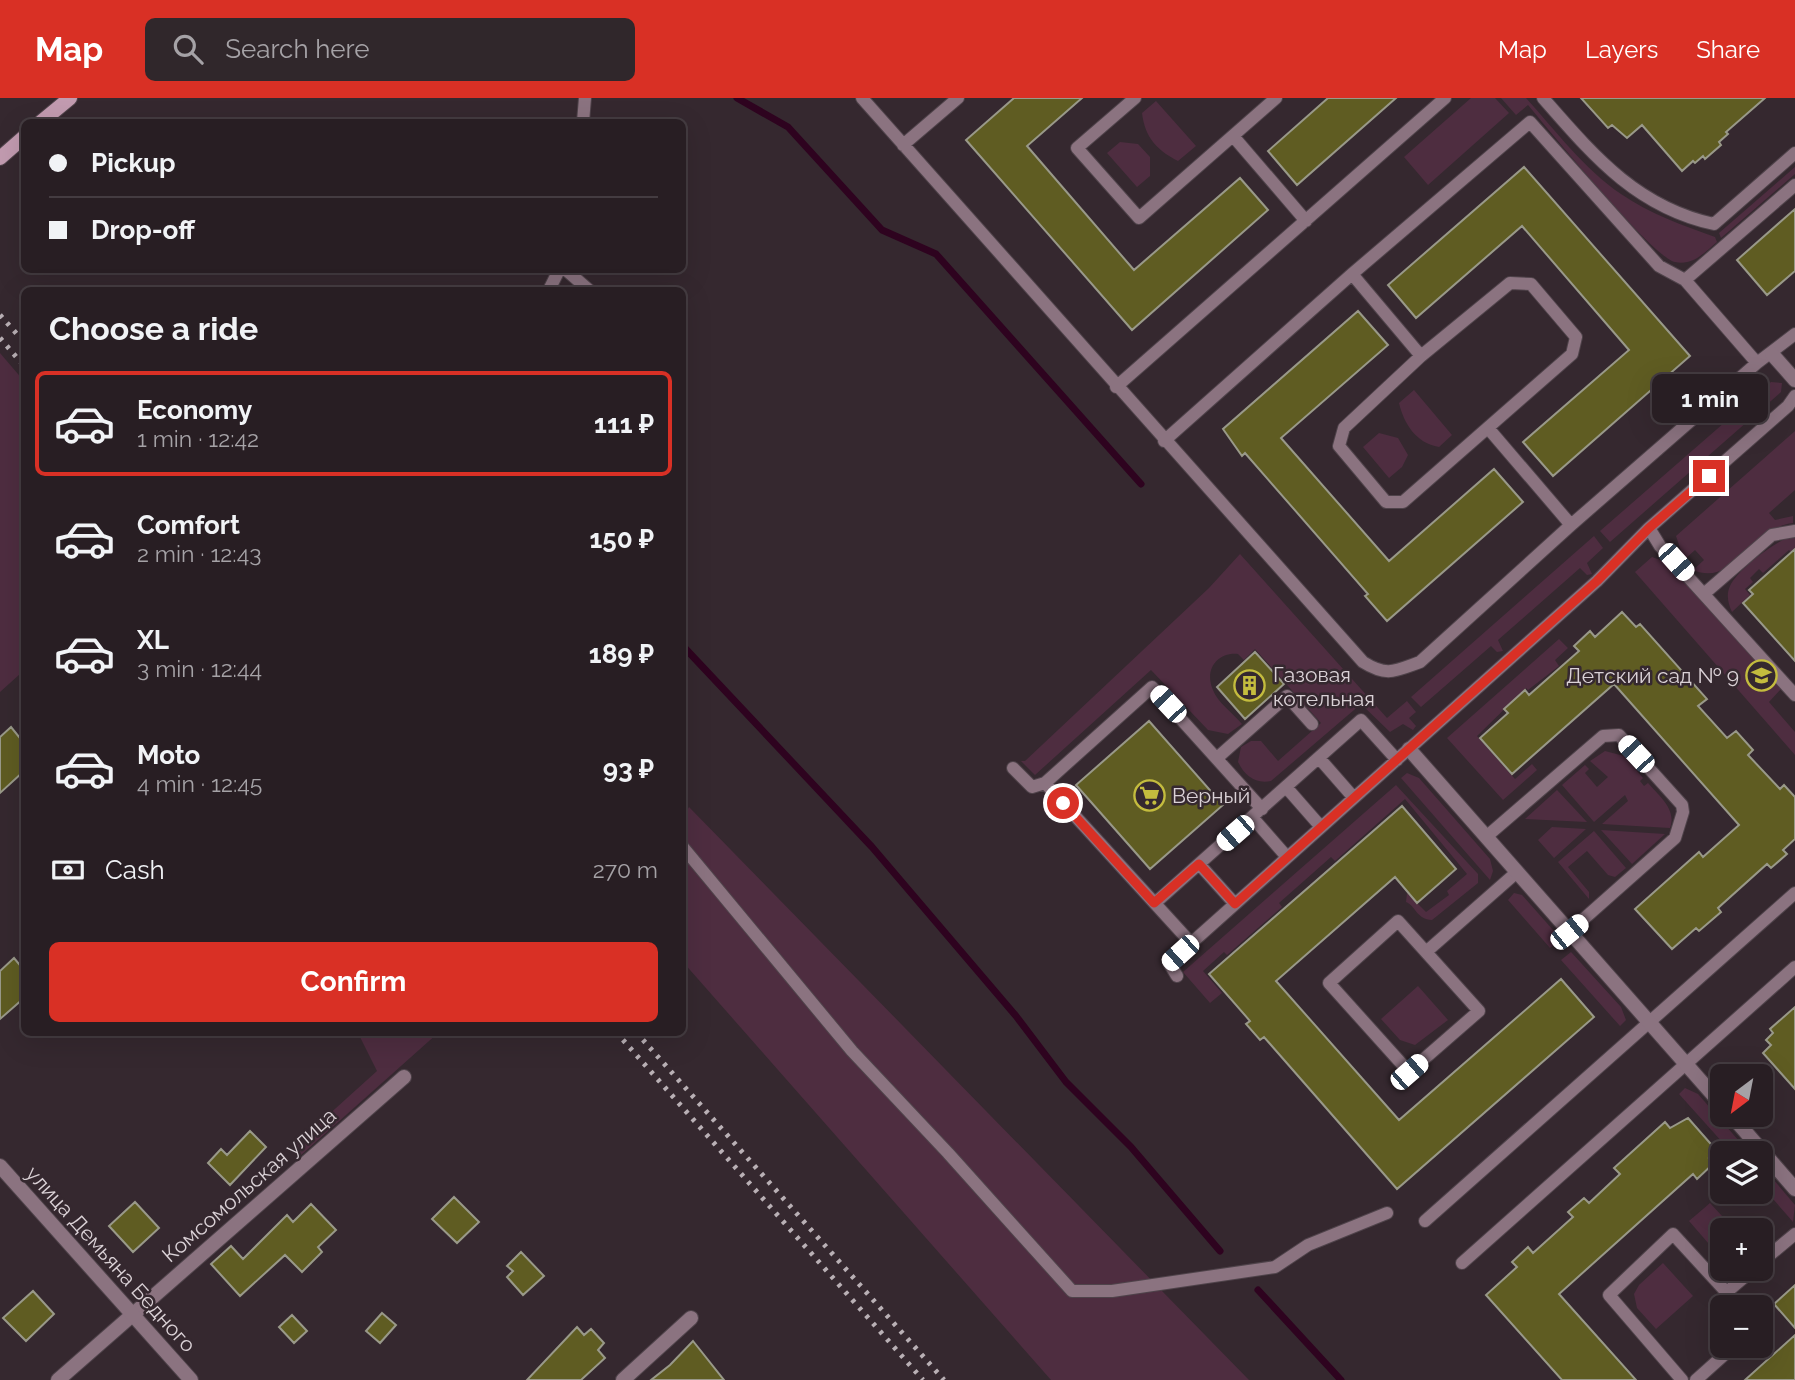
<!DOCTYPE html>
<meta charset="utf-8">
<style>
:root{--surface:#281e23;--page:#30272b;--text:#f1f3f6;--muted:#a5a2a6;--line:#443c41;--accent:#d93025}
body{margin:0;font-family:Raleway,sans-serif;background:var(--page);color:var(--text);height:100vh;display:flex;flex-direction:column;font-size:26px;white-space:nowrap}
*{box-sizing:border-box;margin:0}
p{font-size:23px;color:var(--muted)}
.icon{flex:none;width:38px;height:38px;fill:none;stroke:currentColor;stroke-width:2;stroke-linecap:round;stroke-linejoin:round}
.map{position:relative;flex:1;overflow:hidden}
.details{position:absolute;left:21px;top:189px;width:665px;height:749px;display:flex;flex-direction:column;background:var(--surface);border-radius:10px;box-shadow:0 7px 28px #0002,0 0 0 2px var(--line)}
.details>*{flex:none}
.guide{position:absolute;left:21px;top:21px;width:665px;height:154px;border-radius:10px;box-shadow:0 7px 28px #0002,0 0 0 2px var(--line);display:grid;align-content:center;height:154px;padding:0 28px;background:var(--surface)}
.needle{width:46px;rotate:212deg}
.controls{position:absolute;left:1710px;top:966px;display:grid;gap:14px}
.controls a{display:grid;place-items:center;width:63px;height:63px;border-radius:10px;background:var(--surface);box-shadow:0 7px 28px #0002,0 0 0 2px var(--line);font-size:35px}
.end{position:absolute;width:32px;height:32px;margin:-16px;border:9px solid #d93025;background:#fff;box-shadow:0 0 0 4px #fff}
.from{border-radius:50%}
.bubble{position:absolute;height:49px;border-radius:10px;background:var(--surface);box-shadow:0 7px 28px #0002,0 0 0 2px var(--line);font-size:23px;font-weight:700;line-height:49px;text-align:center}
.car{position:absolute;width:21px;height:42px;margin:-21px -10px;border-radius:9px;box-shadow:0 0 5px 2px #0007;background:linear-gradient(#fff 24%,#345 0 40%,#fff 0 76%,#345 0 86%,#fff 0)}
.guide b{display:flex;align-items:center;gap:24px;height:66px;font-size:26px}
.guide b+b{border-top:2px solid var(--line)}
.guide i{width:18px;height:18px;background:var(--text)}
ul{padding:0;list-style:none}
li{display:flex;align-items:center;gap:21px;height:105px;margin:0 14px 10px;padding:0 14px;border:4px solid transparent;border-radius:10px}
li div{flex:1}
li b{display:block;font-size:26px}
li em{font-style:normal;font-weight:700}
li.current{border-color:var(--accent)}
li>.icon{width:63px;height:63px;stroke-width:1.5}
h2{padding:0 28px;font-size:32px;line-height:84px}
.pay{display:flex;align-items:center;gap:18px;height:77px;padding:0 28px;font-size:26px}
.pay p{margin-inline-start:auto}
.action{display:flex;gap:14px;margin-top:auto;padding:14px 28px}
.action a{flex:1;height:80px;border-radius:10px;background:var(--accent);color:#fff;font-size:28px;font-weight:700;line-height:80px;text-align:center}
header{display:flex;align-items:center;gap:42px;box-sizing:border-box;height:98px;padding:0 35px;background:var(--accent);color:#fff}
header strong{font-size:33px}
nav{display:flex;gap:38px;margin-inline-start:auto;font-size:24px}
.search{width:490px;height:63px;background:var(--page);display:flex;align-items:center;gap:18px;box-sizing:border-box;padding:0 24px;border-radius:10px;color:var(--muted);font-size:26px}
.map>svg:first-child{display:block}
.green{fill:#4e2d40}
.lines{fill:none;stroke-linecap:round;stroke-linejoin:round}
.stream{stroke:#2e031f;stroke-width:7}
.building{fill:#5f5c22;stroke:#999989;stroke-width:2}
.service-casing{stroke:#4f434a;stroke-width:14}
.minor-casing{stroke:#4f434a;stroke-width:16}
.tertiary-casing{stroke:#4f434a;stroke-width:16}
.secondary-casing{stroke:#4f434a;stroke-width:16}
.service{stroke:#8b7380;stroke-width:12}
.minor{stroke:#8b7380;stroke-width:14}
.tertiary{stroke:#8b7380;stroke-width:14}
.secondary{stroke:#c29bb0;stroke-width:14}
.rail{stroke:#b9b0b5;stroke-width:5;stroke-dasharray:3.5 7;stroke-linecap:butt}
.route{stroke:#d93025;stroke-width:9}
.labels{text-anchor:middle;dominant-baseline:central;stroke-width:5;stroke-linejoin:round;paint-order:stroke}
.poi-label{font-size:21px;fill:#dad1d6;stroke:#35282f;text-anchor:start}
.street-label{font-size:21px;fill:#dad1d6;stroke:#35282f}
</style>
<header>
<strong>Map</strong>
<div class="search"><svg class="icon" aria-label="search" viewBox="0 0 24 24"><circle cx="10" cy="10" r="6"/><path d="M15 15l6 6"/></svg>Search here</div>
<nav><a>Map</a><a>Layers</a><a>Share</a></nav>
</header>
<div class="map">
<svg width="1795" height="1282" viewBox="0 0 1795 1282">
<rect width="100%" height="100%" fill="#35282f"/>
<!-- green -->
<path class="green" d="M1471,0h24l14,15 -81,72 -24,-28z
M1501,0h25c30,33 58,71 95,96 29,20 61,31 94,43l2,5c-12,10 -24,24 -42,20 -22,-4 -126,-132 -147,-157l-12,10z
M1156,3l40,45 -18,15c-21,-11 -33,-23 -36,-48z
M1120,44l18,2 12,13v19l-13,11 -30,-34z
M1795,69v7l-74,64 -2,-5z
M0,255l24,28v297l-4,-4 -20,18z
M1771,284l11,1 -1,9 -171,150 -10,-11z
M1414,292l38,45 -13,12c-23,-4 -35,-23 -40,-44z
M1795,333v59l-26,23 6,7 18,-4v7c-39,4 -59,65 -100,47l11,-10 -9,-10 -11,10 -8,-24z
M1379,335l19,5 10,17 -6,12 -13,11 -26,-31z
M1795,437v21l-6,-6 -26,23 -4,-4 -9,9 3,4 -8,7 5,6 -18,17c-4,-9 -6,-17 -2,-26 8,-17 48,-47 65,-51z
M1594,438l9,12 -16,15 5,11 -5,1 -7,-7 -82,72 5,11 -6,1 -6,-6 -70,61 -10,-10z
M1240,456l147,164 20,-17 9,11 -7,6 7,8 -3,4 -10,-6 -13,8 -29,-28 -90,77c-16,3 -26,-5 -33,-19l3,-15 10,-6h10l17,20 43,-38 -66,-74 -11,11 -6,-6c-21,-2 -34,16 -25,36 4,12 21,24 29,34l-14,10 -20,-4 -57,-60 -116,105 -14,-14h4l184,-173z
M1652,459l17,6 112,126 -12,13 26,30v23l-160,-183z
M1559,541l9,9 -13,12 4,6 -31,24 -2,-2 -49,48 38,43 17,-15 5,6 -34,30 -56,-62z
M1605,653l19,5 19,22 -3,3 4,5 4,-3c11,13 29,26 22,45l-68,-4 26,-23 -3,-6 -31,27 -32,-37 23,-20 4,4 -4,4 12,14 11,-10 -18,-16z
M1407,675l12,5 71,81 3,12 -3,9 -89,-102z
M1396,687l82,89v9l-46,37c-15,0 -17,-15 -26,-18l1,-9 19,19 23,-17 -2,-4 20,-17 -62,-75 -70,62 -4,-4 -52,46 3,4 -55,48 -3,-3 -21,19 19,22 -12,10 -27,-31z
M1557,692l30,32 -62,-3z
M689,709l560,573h-198l-368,-418 -1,-143z
M1552,729l34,2 -32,29 -16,-18z
M1601,732l64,4 -33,30z
M1594,733l32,37 -11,9 -7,-2 -21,-24 -19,16 21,25v7l-31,-37z
M1514,795l8,2 39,44 -11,9 -42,-48z
M1571,854l50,55 5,13 -6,6 -59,-66z
M1418,888l30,34 -33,25 -15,-5 -19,-21z
M358,935h80l-138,123 -5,-11 82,-74z
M1685,990l13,6 48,55 -5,4h-9l-53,-59z
M1761,1067l34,40 -2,17 -32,-37z
M1710,1105l24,26 -12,1v29l-33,-38z
M1663,1165l30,33 -37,33 -19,-21 -3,-14 5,-9z"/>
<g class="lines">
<!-- stream -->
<path class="stream" d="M737,0l51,29 94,103 54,24 205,230
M682,547l190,202 144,169 50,66 65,65 89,104
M1258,1192l83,90"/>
</g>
<!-- building -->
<path class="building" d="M1014,0h68l-55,48 107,124 106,-92 28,32 -136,120 -166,-190z
M1328,0h68l-99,87 -29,-34z
M1581,0h184l-39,34 2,2 -9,8 2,3 -16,14 -2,-3 -8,7 -2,-2 -11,10 -40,-46 -15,13 -15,-13 -4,3z
M1524,69l166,189 -137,120 -30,-34 106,-92 -107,-124 -106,92 -28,-33z
M1795,111v62l-28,24 -30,-35z
M1358,213l30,34 -107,93 108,123 105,-92 29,33 -136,119 -22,-25 3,-2 -123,-141 -3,3 -19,-27z
M1795,451v112l-52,-58 10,-9 -4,-4z
M1622,514l14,15 4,-3 67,75 -9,7 29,32 9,-7 17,19 -5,5 32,34 4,-4 11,12v42l-12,11 4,4 -16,14 -4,-4 -49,44 3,4 -22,19 -3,-3 -24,21 -37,-40 64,-57 4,5 36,-32 -125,-141 -102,90 -32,-36 28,-25 -4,-4 21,-19 4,5 50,-44 -5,-5 16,-15 5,6z
M1255,554l29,32 -39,35 -28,-32z
M1149,623l74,84 -73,64 -74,-84z
M11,629l13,16v28l-24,22v-56z
M1402,708l54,63 -39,34 -22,-26 -119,104 123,139 162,-141 33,38 -197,172 -133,-152 -4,3 -14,-16 4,-3 -41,-47z
M14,860l10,12v28l-24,21v-48z
M1795,909v82l-32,-36 8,-8 -5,-5 7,-7 -3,-4z
M1688,1020l29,33 -8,7 5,5 -17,16 -4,-5 -134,120 77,86h-74l-76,-85 31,-28 -5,-5 16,-15 5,6 40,-36 -5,-5 16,-14 5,5 31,-29 -6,-6 51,-46 5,6z
M250,1033l16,16 -36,38 -22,-22 13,-14 6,6z
M454,1099l25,25 -22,21 -25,-24z
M135,1104l24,26 -26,24 -24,-26z
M311,1106l25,26 -18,17 4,5 -20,20 -17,-17 -45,41 -29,-32 20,-18 12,13 44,-44 6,7z
M521,1154l23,24 -21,19 -16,-18 6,-6 -6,-5z
M1795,1187v43l-21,-24z
M33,1193l21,23 -28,27 -23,-23z
M382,1215l14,12 -16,18 -14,-12z
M292,1217l15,16 -13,12 -15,-16z
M577,1229l7,8 7,-6 13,14 -6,7 7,8 -24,22h-54z
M1795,1237v45h-50z
M693,1243l31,39h-73l19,-15z"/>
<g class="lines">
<defs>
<path id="service" d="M862,0l501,564c24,15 32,9 57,0l151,-137 186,-162 38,-29
M1135,0l-58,50 62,70 137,-120
M1543,0c50,57 93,109 171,126l81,-71
M583,24l2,-24
M1233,38l73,85
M903,47l55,-47
M566,172l23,20
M1352,176l69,82
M1685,182l110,-95
M1510,185l21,1 45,53 -4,17 -169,148h-17l-47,-56 5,-18 77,-72z
M549,192l10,-20
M1116,289l329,-289
M1488,330l83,97
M1164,343l188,-167 178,-152 129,144 26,14 72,83
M1649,430l11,18 135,149
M1705,495l67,-58 23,-4
M1217,660l70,-62 25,28
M1319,660l35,40
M1013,670l19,19 13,-4
M1286,689l35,40
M1252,719l35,40
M1486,739l117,-101 16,-1 63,70 1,7 -8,26 -106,94
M682,748l170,205 96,102 124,138h40l163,-24 33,-22 79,-32
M1199,766l36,40
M1155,805l206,-183 36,40
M1398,823l81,90 -70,61 -80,-89z
M1191,845l-146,-160 107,-96 110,122
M1426,854l91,-80
M1177,878l-8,-13 428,-382 52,-53 139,-122 7,-10
M1425,1123l370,-328
M1462,1165l333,-296
M1760,1165l35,-29
M1728,1193l26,-22
M1682,1282l-73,-85 64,-61 67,73
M1696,1282l38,-34"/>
<path id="minor" d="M1772,256l23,26
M1409,651l313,356
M1731,1017l64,74
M58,1282l346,-303
M623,1282l68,-62"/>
<path id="tertiary" d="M0,1068l191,214"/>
<path id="secondary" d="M41,24l29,-24
M0,60l24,-21"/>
</defs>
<!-- service casing -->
<use href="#service" class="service-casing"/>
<!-- minor casing -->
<use href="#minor" class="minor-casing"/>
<!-- tertiary casing -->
<use href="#tertiary" class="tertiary-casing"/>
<!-- secondary casing -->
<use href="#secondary" class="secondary-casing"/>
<!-- service -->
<use href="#service" class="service"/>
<!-- minor -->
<use href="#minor" class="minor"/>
<!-- tertiary -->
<use href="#tertiary" class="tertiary"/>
<!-- secondary -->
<use href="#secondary" class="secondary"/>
<!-- rail -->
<path class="rail" d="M0,217l24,27
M0,240l24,28
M616,934l307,348
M636,934l308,348"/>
</g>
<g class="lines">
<!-- route -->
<path class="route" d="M1063,705l91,100 45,-39 36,40 362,-323 52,-53 60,-52"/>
</g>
<!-- icons -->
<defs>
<symbol id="school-ring" viewBox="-11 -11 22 22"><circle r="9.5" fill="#35282f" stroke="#c4bc3e" stroke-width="1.5"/><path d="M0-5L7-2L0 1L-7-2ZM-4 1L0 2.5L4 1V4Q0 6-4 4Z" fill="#c4bc3e"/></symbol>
<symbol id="building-ring" viewBox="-11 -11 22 22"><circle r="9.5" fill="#35282f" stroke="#c4bc3e" stroke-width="1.5"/><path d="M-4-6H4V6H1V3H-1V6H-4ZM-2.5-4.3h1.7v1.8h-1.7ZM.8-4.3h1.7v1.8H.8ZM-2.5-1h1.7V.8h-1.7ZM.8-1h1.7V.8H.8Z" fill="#c4bc3e"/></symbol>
<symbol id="supermarket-ring" viewBox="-11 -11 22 22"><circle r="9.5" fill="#35282f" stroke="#c4bc3e" stroke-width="1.5"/><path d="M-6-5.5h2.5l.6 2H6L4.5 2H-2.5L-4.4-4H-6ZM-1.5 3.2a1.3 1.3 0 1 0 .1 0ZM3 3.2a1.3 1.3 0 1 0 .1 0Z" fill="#c4bc3e"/></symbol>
</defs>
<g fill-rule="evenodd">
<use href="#school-ring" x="1744" y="560" width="35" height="35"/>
<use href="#building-ring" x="1232" y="570" width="35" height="35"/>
<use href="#supermarket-ring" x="1132" y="680" width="35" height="35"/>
</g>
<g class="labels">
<!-- poi labels -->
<g class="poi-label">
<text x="1273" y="576">Газовая<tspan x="1273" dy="24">котельная</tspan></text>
<text x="1739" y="577" text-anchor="end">Детский сад № 9</text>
<text x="1172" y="697">Верный</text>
</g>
<!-- street labels -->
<g class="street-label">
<text transform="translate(249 1087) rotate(-41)">Комсомольская улица</text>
<text transform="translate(111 1161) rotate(48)">улица Демьяна Бедного</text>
</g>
</g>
</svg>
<div class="controls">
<a><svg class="needle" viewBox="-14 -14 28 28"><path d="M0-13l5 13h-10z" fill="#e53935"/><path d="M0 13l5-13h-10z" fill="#a5a2a6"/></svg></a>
<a><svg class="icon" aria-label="layers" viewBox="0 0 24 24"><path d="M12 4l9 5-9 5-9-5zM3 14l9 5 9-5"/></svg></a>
<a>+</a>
<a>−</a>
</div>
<i class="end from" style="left:1063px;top:705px"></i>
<i class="end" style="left:1709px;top:378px"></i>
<div class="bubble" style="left:1652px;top:276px;width:116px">1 min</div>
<i class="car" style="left:1676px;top:464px;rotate:138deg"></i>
<i class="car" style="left:1168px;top:606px;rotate:317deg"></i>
<i class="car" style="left:1636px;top:656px;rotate:317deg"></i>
<i class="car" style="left:1235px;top:735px;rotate:229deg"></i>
<i class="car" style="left:1569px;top:834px;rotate:51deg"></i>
<i class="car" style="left:1180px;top:855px;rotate:228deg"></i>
<i class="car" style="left:1409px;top:974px;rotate:49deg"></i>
<div class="guide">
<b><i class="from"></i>Pickup</b>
<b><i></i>Drop-off</b>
</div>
<section class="details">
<h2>Choose a ride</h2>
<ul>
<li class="current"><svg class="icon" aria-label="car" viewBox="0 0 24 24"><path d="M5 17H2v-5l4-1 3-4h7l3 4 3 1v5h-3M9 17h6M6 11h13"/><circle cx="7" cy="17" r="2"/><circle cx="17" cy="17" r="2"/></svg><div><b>Economy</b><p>1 min · 12:42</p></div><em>111 ₽</em></li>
<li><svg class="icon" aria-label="car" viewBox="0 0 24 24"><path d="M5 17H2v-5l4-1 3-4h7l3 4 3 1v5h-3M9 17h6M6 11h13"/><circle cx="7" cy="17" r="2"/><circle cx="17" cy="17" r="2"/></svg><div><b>Comfort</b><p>2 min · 12:43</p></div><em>150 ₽</em></li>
<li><svg class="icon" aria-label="car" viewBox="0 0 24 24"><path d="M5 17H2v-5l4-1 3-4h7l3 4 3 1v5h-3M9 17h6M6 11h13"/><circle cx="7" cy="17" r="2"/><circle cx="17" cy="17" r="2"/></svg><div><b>XL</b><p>3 min · 12:44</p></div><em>189 ₽</em></li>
<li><svg class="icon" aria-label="car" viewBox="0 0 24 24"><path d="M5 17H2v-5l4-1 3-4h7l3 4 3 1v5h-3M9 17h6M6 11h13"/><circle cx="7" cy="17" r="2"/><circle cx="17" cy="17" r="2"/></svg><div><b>Moto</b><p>4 min · 12:45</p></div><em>93 ₽</em></li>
</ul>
<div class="pay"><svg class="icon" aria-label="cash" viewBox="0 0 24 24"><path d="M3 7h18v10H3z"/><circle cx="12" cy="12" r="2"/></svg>Cash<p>270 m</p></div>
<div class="action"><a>Confirm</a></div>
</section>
</div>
